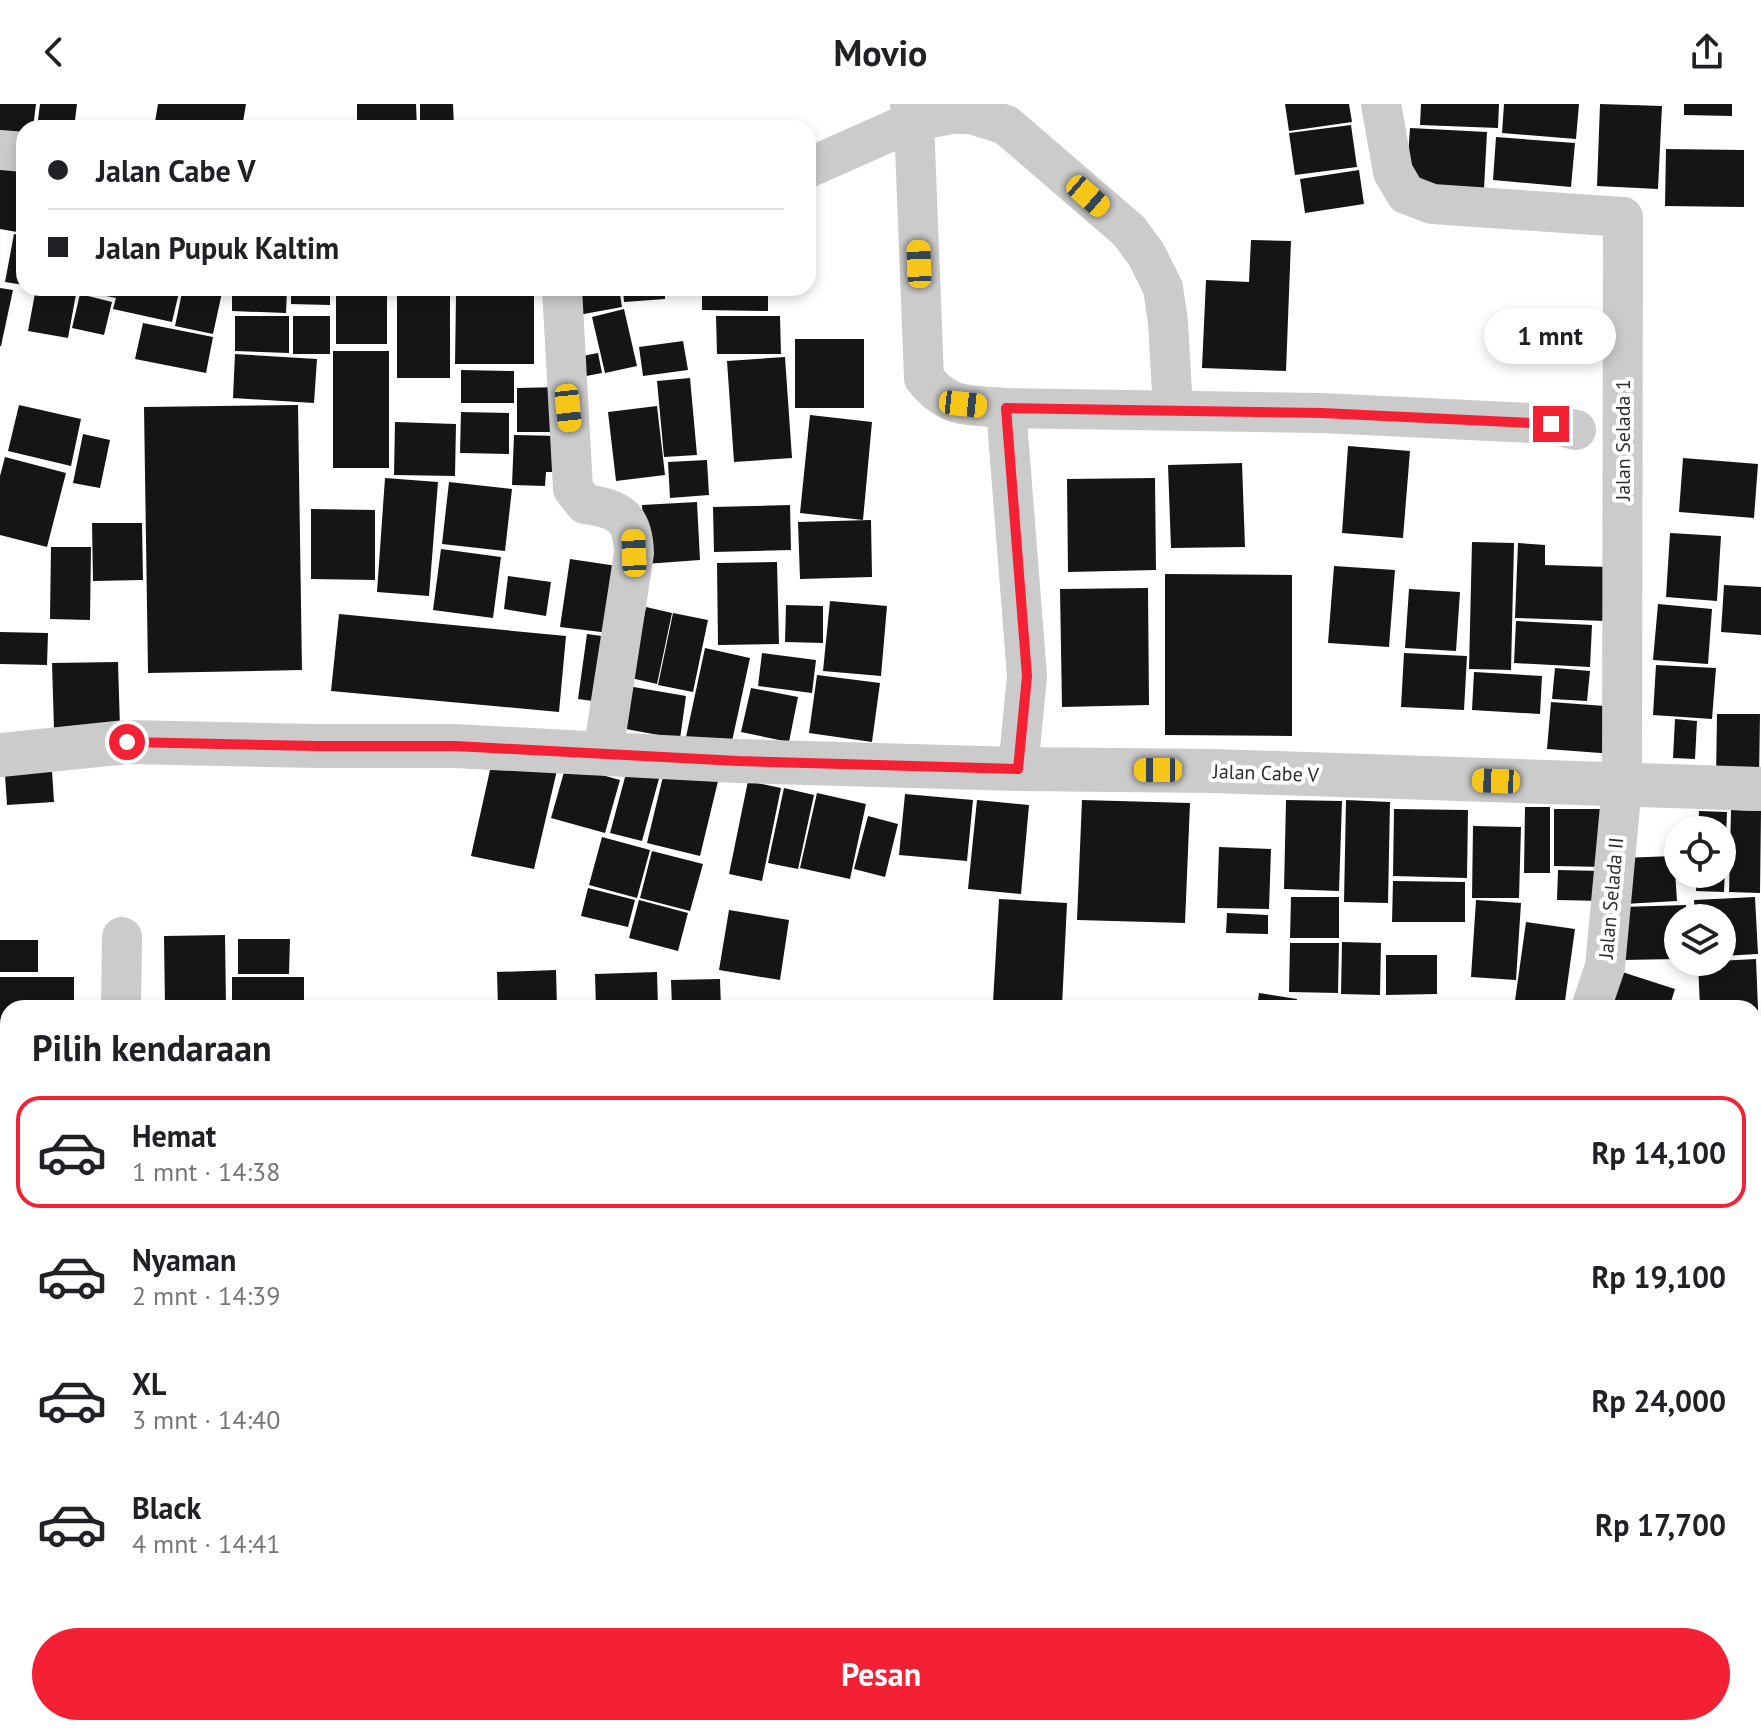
<!DOCTYPE html>
<html lang="id">
<meta charset="utf-8">
<style>
:root{--surface:#fff;--page:#f2f2f2;--text:#202124;--muted:#757577;--line:#e0e0e0;--accent:#f42033}
body{margin:0;font-family:"PT Sans",sans-serif;background:var(--page);color:var(--text);height:100vh;display:flex;flex-direction:column;font-size:30px;white-space:nowrap}
*{box-sizing:border-box;margin:0}
p{font-size:26px;color:var(--muted)}
.icon{flex:none;width:44px;height:44px;fill:none;stroke:currentColor;stroke-width:2;stroke-linecap:round;stroke-linejoin:round}
.map{position:relative;flex:1;overflow:hidden}
.drawer{position:absolute;left:0px;top:896px;width:1762px;height:736px;display:flex;flex-direction:column;background:var(--surface);border-radius:24px 24px 0 0;box-shadow:0 4px 12px #0003}
.drawer>*{flex:none}
.guide{position:absolute;left:16px;top:16px;width:800px;height:176px;border-radius:24px;box-shadow:0 4px 12px #0003;display:grid;align-content:center;height:176px;padding:0 32px;background:var(--surface)}
.tools{position:absolute;left:1664px;top:712px;display:grid;gap:16px}
.tools a{display:grid;place-items:center;width:72px;height:72px;border-radius:50%;background:var(--surface);box-shadow:0 4px 12px #0003;font-size:40px}
.end{position:absolute;width:36px;height:36px;margin:-18px;border:10px solid #f42033;background:#fff;box-shadow:0 0 0 4px #fff}
.from{border-radius:50%}
.bubble{position:absolute;height:56px;border-radius:28px;background:var(--surface);box-shadow:0 4px 12px #0003;font-size:26px;font-weight:800;line-height:56px;text-align:center}
.car{position:absolute;width:24px;height:48px;margin:-24px -12px;border-radius:10px;box-shadow:0 0 6px 2px #0007;background:linear-gradient(#f5c518 24%,#345 0 40%,#f5c518 0 76%,#345 0 86%,#f5c518 0)}
.guide b{display:flex;align-items:center;gap:28px;height:76px;font-size:30px}
.guide b+b{border-top:2px solid var(--line)}
.guide i{width:20px;height:20px;background:var(--text)}
ul{padding:0;list-style:none}
li{display:flex;align-items:center;gap:24px;height:112px;margin:0 16px 12px;padding:0 16px;border:4px solid transparent;border-radius:24px}
li div{flex:1}
li b{display:block;font-size:30px}
li em{font-style:normal;font-weight:800}
li.on{border-color:var(--accent)}
li>.icon{width:72px;height:72px;stroke-width:1.5}
h2{padding:0 32px;font-size:36px;line-height:96px}
.action{display:flex;gap:16px;margin-top:auto;padding:16px 32px}
.action a{flex:1;height:92px;border-radius:48px;background:var(--accent);color:#fff;font-size:32px;font-weight:800;line-height:92px;text-align:center}
header{display:flex;justify-content:space-between;align-items:center;height:104px;padding:0 32px;background:var(--surface);font-size:36px;font-weight:800}
.map>svg:first-child{display:block}
.building{fill:#151515}
.lines{fill:none;stroke-linecap:round;stroke-linejoin:round}
.minor{stroke:#cbcbcb;stroke-width:40}
.tertiary{stroke:#cbcbcb;stroke-width:44}
.route{stroke:#f42033;stroke-width:10}
.labels{text-anchor:middle;dominant-baseline:central;stroke-width:8;stroke-linejoin:round;paint-order:stroke}
.street-label{font-size:20px;fill:#2e2e2e;stroke:#fff}
</style>
<header><svg class="icon" aria-label="back" viewBox="0 0 24 24"><path d="M15 5l-7 7 7 7"/></svg>Movio<svg class="icon" aria-label="share" viewBox="0 0 24 24"><path d="M12 15V3M7 8l5-5 5 5M5 13v7h14v-7"/></svg></header>
<div class="map">
<svg width="1761" height="1632" viewBox="0 0 1761 1632">
<rect width="100%" height="100%" fill="#fff"/>
<!-- building -->
<path class="building" d="M0,0h36l-3,24h-9v18l-24,-3z
M40,0h37l-3,24h-37z
M158,0h88l-4,24h-88z
M357,0h59l1,24h-60z
M420,0h33l1,24h-34z
M1285,0h64l3,18 -63,9z
M1421,0h78l-1,24 -78,-3z
M1504,0h75l-3,35 -74,-6z
M1600,0l62,2 -4,83 -61,-3z
M1684,0h48v12l-48,-1z
M250,20l73,1v3h-73z
M1351,21l6,42 -62,8 -6,-42z
M1410,24l77,4 -3,57 -78,-5z
M1496,33l79,6 -4,44 -78,-7z
M1666,45l78,1v57l-79,-1z
M0,61l24,4 -1,64 -23,-4z
M1359,66l5,34 -59,9 -5,-34z
M14,130l10,2v49l-19,-3z
M1251,136l40,1 -5,130 -84,-3 4,-88 43,2z
M0,184l13,2 -12,56h-1z
M36,184l40,6 -8,44 -40,-7z
M103,184h77l-8,34 -59,-13 3,-11 -15,-3z
M183,184h40l-10,46 -38,-8z
M232,184h55l-1,25 -54,-2z
M291,184h39v17l-39,-1z
M336,184h51v56h-51z
M397,184h53v90h-53z
M578,184h41l3,19 -49,9z
M623,184h42v11l-41,3z
M702,184h66v23l-66,-1z
M80,190l32,8 -8,33 -32,-7z
M456,191h78v69h-79z
M624,205l13,57 -32,7 -13,-56z
M235,212h54v37l-54,-2z
M293,212h37v38h-37z
M716,212h64l1,38h-64z
M143,219l70,14 -7,36 -71,-14z
M795,235h69v69h-69z
M683,237l5,29 -45,6 -4,-29z
M333,247h56v117h-56z
M598,249l4,20 -26,5 -4,-20z
M235,250l82,5 -3,44 -81,-5z
M785,253l7,101 -58,4 -7,-101z
M461,266l53,1v32h-53z
M690,274l7,77 -33,2 -7,-76z
M561,283v45h-44v-44z
M19,301l62,14 -10,47 -63,-15z
M298,301l4,265 -154,3 -4,-266z
M657,302l8,69 -49,6 -8,-69z
M461,308l48,1v41l-49,-1z
M810,311l62,7 -9,98 -63,-7z
M395,318l61,2 -1,52 -61,-1z
M83,330l27,6 -10,48 -27,-5z
M514,331l47,1 -1,36h-14l-1,14 -33,-1z
M1348,342l62,5 -7,87 -61,-5z
M5,353l61,16 -19,74 -47,-12v-59z
M1683,354l75,6 -4,54 -75,-6z
M707,356l2,35 -39,3 -2,-36z
M1242,359l3,84 -74,1 -3,-83z
M385,374l53,4 -9,114 -52,-4z
M1155,374l1,92 -88,2 -1,-93z
M449,378l63,7 -7,62 -63,-7z
M697,398l3,58 -55,4 -3,-59z
M790,401l1,45 -77,2 -1,-45z
M311,405l64,1v70l-64,-1z
M871,416l1,57 -72,2 -2,-57z
M92,419h50l1,57 -50,1z
M1670,429l51,3 -4,65 -51,-4z
M1472,438l42,1 -3,127 -42,-1z
M1518,439l27,2v20l64,2 -3,54 -91,-3z
M51,443h40l-1,73 -40,-1z
M441,445l60,8 -8,61 -60,-8z
M570,455l47,7 -8,67 -49,-6z
M777,458l2,82 -61,1 -1,-82z
M1334,462l61,4 -6,77 -61,-4z
M1165,470l127,1v161l-127,-1z
M508,472l43,6 -5,34 -42,-7z
M1724,481l37,2v48l-40,-3z
M1148,484l1,117 -87,2 -2,-118z
M1409,485l51,3 -4,59 -51,-3z
M830,497l57,5 -6,70 -58,-5z
M1658,500l54,5 -4,55 -55,-4z
M786,501l37,1v37l-38,-1z
M646,503l26,6 -15,71 -26,-6z
M673,509l35,7 -15,72 -35,-7z
M339,510l227,22 -7,76 -228,-21z
M1516,517l76,4 -2,42 -76,-4z
M0,528l48,1 -1,32 -47,-1z
M587,530l22,3 -9,65 -22,-3z
M705,544l45,10 -19,88 -45,-9z
M762,549l54,7 -4,33 -54,-7z
M1404,549l63,3 -3,54 -63,-3z
M118,558l2,66 -66,2 -2,-67z
M1656,561l60,3 -4,51 -59,-4z
M1555,564l35,3 -3,30 -35,-2z
M1474,568l68,4 -2,38 -68,-4z
M817,571l63,8 -8,59 -63,-9z
M622,581l64,11 -6,43 -65,-12z
M751,584l47,9 -9,45 -48,-10z
M1551,598l67,5 -4,47 -67,-5z
M1717,610h43l-1,66 -43,-1z
M1675,615l22,2 -2,38 -22,-1z
M494,648l64,14 -24,103 -63,-13z
M666,660l53,13 -19,79 -53,-13z
M566,661l54,15 -15,53 -54,-15z
M628,662l32,9 -18,66 -32,-8z
M52,667l2,31 -47,3 -2,-30z
M748,677l33,7 -19,93 -33,-7z
M784,684l30,7 -16,74 -30,-6z
M817,689l49,11 -16,75 -50,-11z
M905,690l68,6 -6,61 -68,-6z
M977,696l52,5 -8,89 -53,-5z
M1082,696l108,3 -5,120 -108,-3z
M1286,696l56,1 -3,90 -55,-2z
M1346,696l44,2 -2,101 -44,-1z
M1525,703h25v66h-26z
M1394,705l74,1 -1,68 -74,-2z
M1554,705h52v58l-52,-1z
M1731,706l30,1 -1,82 -31,-1z
M1699,707l28,1 -3,80 -28,-1 1,-17h25v-44h-24z
M868,712l30,8 -13,53 -31,-8z
M1473,722l48,1 -2,71h-47z
M602,733l48,13 -13,48 -48,-13z
M1219,743l52,2 -2,60 -52,-1z
M652,747l51,13 -13,47 -50,-13z
M1674,752l3,45 -53,3 -3,-46z
M1558,766l44,1v30l-45,-1z
M1393,777l72,1v40h-73z
M588,784l47,12 -7,27 -47,-11z
M1291,793h48v41h-49z
M1755,793l3,57 -36,2v-38h-27l-1,-18z
M999,795l68,4 -5,103 -69,-4z
M639,796l49,13 -10,38 -49,-13z
M1476,796l45,3 -5,77 -45,-3z
M1686,801v13h-8v41l-55,1 -2,-53z
M729,806l60,10 -9,60 -61,-10z
M1227,809l41,2v19l-42,-1z
M1526,818l49,7 -11,79h-50z
M225,831l1,71 -61,2 -1,-72z
M238,835h52l-1,35h-51z
M0,836h38v32h-38z
M1342,838l39,1 -1,52 -39,-1z
M1290,839h49l-1,50 -49,-1z
M1386,851h51v39l-51,1z
M1756,855l4,99 -6,1v-51h-54l-2,-46z
M556,866l1,38h-59l-1,-36z
M1619,867l56,18 -6,19h-62z
M657,868l1,36h-62l-1,-34z
M0,873h74v31h-66v43h-8z
M232,873h72v31h-72z
M720,875l1,29h-49l-1,-28z
M1259,889l38,6 -1,9h-39z
M0,951h8v69h-8z
M0,1028h8v87h-8z
M0,1119h8v68h-8z
M1761,1133v29h-7v-28z
M0,1191h8v76h-8z
M1754,1208h7v57l-7,1z
M1754,1270h7v60h-7z
M0,1280h8v61h-8z
M0,1348h8v86h-8z
M1761,1354v38l-7,1v-38z
M1754,1619h7v13h-31v-8h24z
M451,1624h101v8h-101z
M563,1624h79v8h-79z
M736,1624h91l1,8h-92z
M833,1624h72v8h-72z
M1093,1624h64v8h-64z
M1323,1624h56v7h-56z
M1497,1624h48l-1,8h-48z
M1615,1624h48v8h-48z"/>
<g class="lines">
<!-- minor -->
<path class="minor" d="M910,0l4,17 10,257c24,31 45,27 82,30l316,5 229,11 25,6
M1381,0l12,68 13,22 26,10 191,13 -1,568 -17,182 -14,41
M0,46l24,2
M808,64l106,-47 43,-8 17,2 32,10 123,106 17,23 17,34 5,34 5,88
M562,184l11,201 12,15c35,5 48,13 49,49l-31,200
M1006,304l21,268 -9,93
M121,904l1,-71
M1754,963h7
M1754,1350l7,-2
M1425,1624l1,8
M112,1632v-8
M408,1632v-8
M693,1632v-8
M954,1632v-8"/>
<!-- tertiary -->
<path class="tertiary" d="M0,651l127,-13 190,4h138l283,15 280,8 196,2 547,18"/>
</g>
<g class="lines">
<!-- route -->
<path class="route" d="M127,638l190,4h138l283,15 280,8 9,-93 -21,-268 316,5 229,11"/>
</g>
<g class="labels">
<!-- street labels -->
<g class="street-label">
<text transform="translate(1623 336) rotate(-90)">Jalan Selada 1</text>
<text transform="translate(1266 669) rotate(2)">Jalan Cabe V</text>
<text transform="translate(1611 794) rotate(-85)">Jalan Selada II</text>
</g>
</g>
</svg>
<div class="tools">
<a><svg class="icon" aria-label="locate" viewBox="0 0 24 24"><circle cx="12" cy="12" r="6"/><path d="M12 2v4M12 18v4M2 12h4M18 12h4"/></svg></a>
<a><svg class="icon" aria-label="layers" viewBox="0 0 24 24"><path d="M12 4l9 5-9 5-9-5zM3 14l9 5 9-5"/></svg></a>
</div>
<i class="end from" style="left:127px;top:638px"></i>
<i class="end" style="left:1551px;top:320px"></i>
<div class="bubble" style="left:1484px;top:204px;width:132px">1 mnt</div>
<i class="car" style="left:1088px;top:92px;rotate:131deg"></i>
<i class="car" style="left:919px;top:160px;rotate:358deg"></i>
<i class="car" style="left:963px;top:300px;rotate:96deg"></i>
<i class="car" style="left:568px;top:304px;rotate:174deg"></i>
<i class="car" style="left:634px;top:449px;rotate:358deg"></i>
<i class="car" style="left:1158px;top:666px;rotate:270deg"></i>
<i class="car" style="left:1496px;top:677px;rotate:272deg"></i>
<div class="guide">
<b><i class="from"></i>Jalan Cabe V</b>
<b><i></i>Jalan Pupuk Kaltim</b>
</div>
<section class="drawer">
<h2>Pilih kendaraan</h2>
<ul>
<li class="on"><svg class="icon" aria-label="car" viewBox="0 0 24 24"><path d="M5 17H2v-5l4-1 3-4h7l3 4 3 1v5h-3M9 17h6M6 11h13"/><circle cx="7" cy="17" r="2"/><circle cx="17" cy="17" r="2"/></svg><div><b>Hemat</b><p>1 mnt · 14:38</p></div><em>Rp 14,100</em></li>
<li><svg class="icon" aria-label="car" viewBox="0 0 24 24"><path d="M5 17H2v-5l4-1 3-4h7l3 4 3 1v5h-3M9 17h6M6 11h13"/><circle cx="7" cy="17" r="2"/><circle cx="17" cy="17" r="2"/></svg><div><b>Nyaman</b><p>2 mnt · 14:39</p></div><em>Rp 19,100</em></li>
<li><svg class="icon" aria-label="car" viewBox="0 0 24 24"><path d="M5 17H2v-5l4-1 3-4h7l3 4 3 1v5h-3M9 17h6M6 11h13"/><circle cx="7" cy="17" r="2"/><circle cx="17" cy="17" r="2"/></svg><div><b>XL</b><p>3 mnt · 14:40</p></div><em>Rp 24,000</em></li>
<li><svg class="icon" aria-label="car" viewBox="0 0 24 24"><path d="M5 17H2v-5l4-1 3-4h7l3 4 3 1v5h-3M9 17h6M6 11h13"/><circle cx="7" cy="17" r="2"/><circle cx="17" cy="17" r="2"/></svg><div><b>Black</b><p>4 mnt · 14:41</p></div><em>Rp 17,700</em></li>
</ul>
<div class="action"><a>Pesan</a></div>
</section>
</div>
